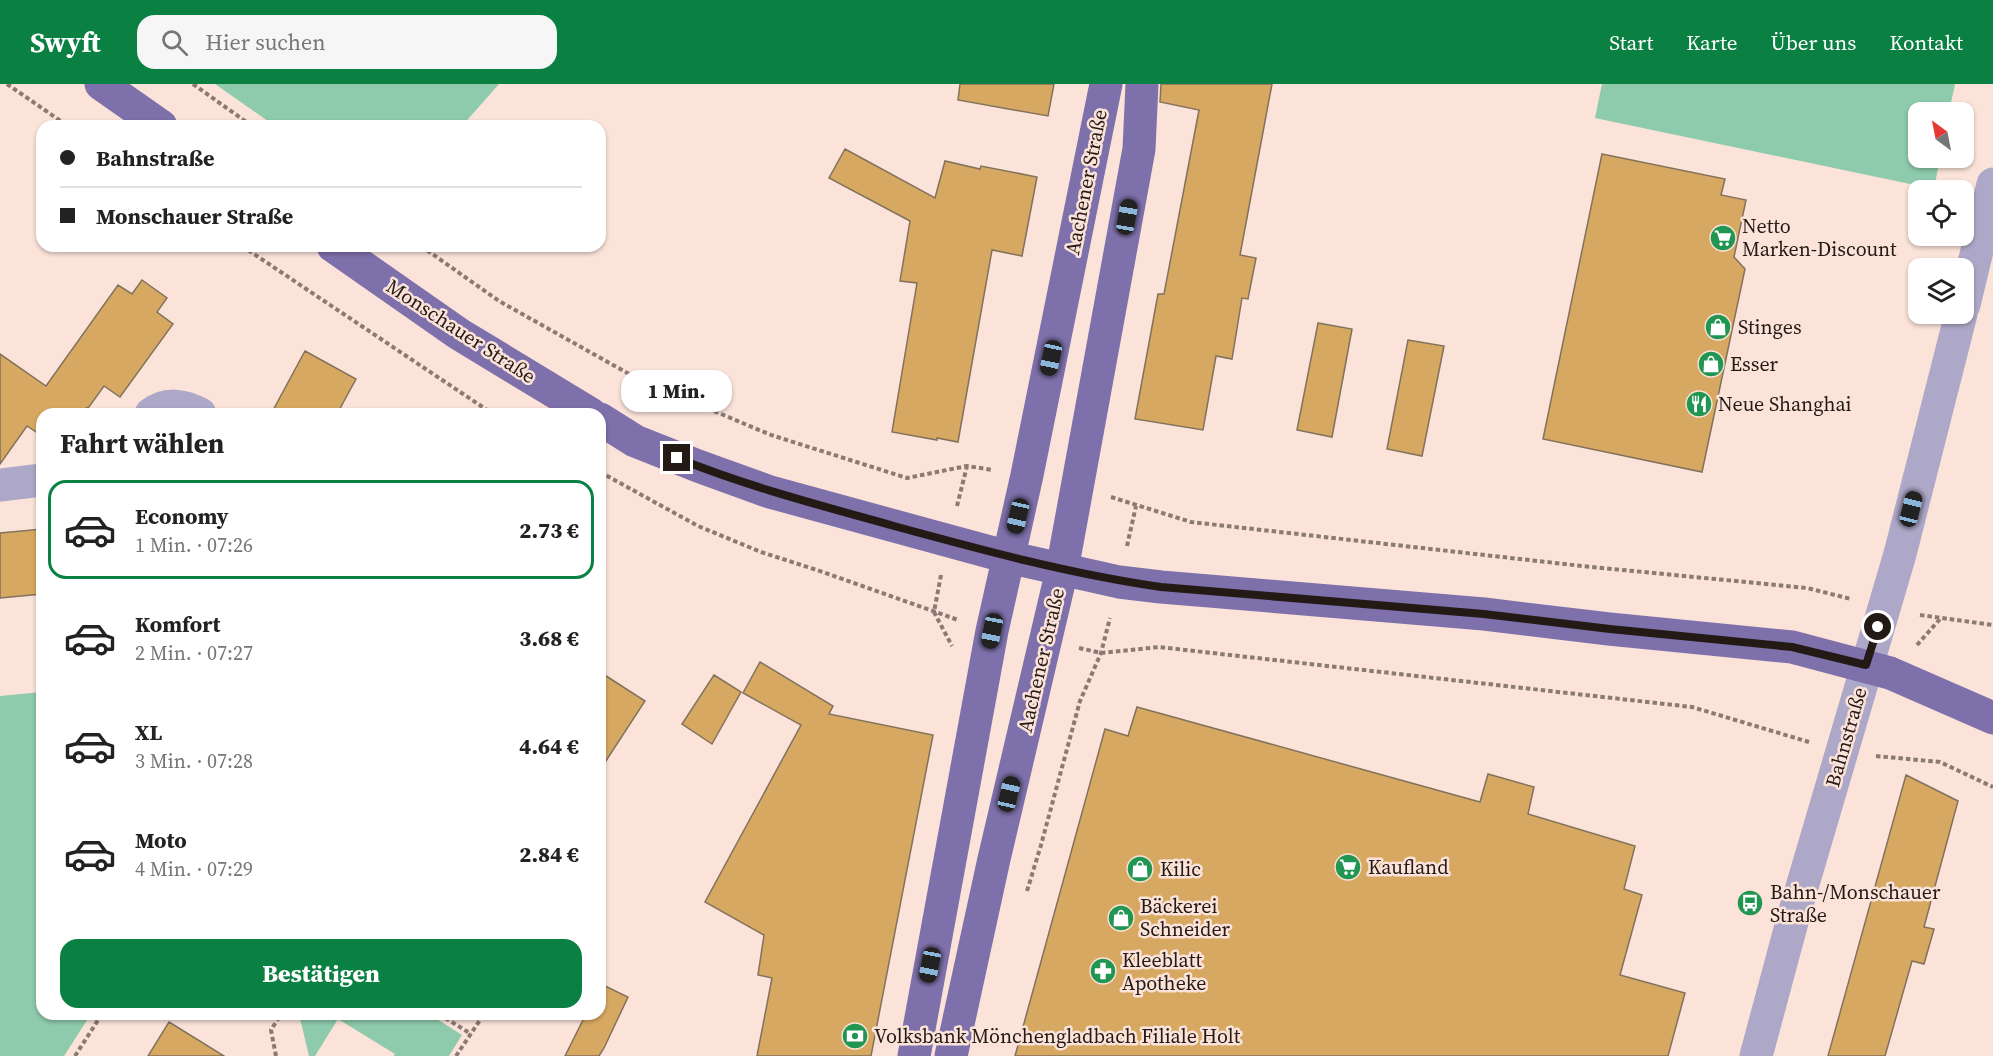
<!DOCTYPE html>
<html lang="de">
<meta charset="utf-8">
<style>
:root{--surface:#fff;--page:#f6f6f6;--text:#222;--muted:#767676;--line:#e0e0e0;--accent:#0b8043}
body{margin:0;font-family:"Source Serif 4",serif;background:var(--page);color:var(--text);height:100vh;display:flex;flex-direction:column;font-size:22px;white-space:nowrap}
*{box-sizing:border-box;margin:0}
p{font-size:20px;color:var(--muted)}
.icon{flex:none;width:33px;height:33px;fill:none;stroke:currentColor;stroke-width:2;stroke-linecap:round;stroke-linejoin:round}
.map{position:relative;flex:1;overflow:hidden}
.details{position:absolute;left:36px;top:324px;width:570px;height:612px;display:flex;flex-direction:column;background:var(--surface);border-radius:18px;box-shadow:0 2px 4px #0004}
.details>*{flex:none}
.banner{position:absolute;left:36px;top:36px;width:570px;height:132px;border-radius:18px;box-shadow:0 2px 4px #0004;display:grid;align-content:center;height:132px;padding:0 24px;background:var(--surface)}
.needle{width:39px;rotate:328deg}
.tools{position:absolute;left:1908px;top:18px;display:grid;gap:12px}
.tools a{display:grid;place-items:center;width:66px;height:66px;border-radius:12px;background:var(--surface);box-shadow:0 2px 4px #0004;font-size:30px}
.end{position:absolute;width:27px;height:27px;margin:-14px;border:8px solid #241a15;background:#fff;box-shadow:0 0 0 3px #fff}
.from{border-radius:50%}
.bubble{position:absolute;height:42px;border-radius:18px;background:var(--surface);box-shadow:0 2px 4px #0004;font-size:20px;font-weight:800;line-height:42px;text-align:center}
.car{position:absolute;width:18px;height:36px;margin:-18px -9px;border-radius:8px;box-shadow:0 0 4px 2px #0007;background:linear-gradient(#222 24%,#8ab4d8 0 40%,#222 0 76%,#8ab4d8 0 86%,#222 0)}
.banner b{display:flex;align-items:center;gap:21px;height:57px;font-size:22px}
.banner b+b{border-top:2px solid var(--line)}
.banner i{width:15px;height:15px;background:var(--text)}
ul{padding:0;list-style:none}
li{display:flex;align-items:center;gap:18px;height:99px;margin:0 12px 9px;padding:0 12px;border:3px solid transparent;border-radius:18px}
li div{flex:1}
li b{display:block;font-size:22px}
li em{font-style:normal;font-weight:800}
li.on{border-color:var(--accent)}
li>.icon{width:54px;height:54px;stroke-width:1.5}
h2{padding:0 24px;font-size:27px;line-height:72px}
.primary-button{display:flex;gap:12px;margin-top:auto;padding:12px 24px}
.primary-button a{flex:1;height:69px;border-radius:18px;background:var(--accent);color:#fff;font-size:24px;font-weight:800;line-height:69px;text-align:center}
header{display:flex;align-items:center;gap:36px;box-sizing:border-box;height:84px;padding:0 30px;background:var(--accent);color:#fff}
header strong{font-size:28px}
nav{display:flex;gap:33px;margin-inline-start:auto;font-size:21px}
.search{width:420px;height:54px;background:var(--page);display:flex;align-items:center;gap:15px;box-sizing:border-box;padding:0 21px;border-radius:18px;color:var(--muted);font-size:22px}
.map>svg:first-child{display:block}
.green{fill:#8ecaac}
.building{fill:#d7a862;stroke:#82725c;stroke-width:1.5}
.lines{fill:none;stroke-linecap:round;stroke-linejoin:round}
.path{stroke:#8b7a73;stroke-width:4;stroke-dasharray:4.5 3;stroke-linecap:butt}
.minor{stroke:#aea8c8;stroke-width:33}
.major{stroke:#7e70aa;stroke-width:33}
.route{stroke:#241a15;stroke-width:8}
.labels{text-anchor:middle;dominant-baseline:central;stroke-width:5;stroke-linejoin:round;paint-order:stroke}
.street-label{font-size:20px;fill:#241a15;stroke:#fbe3d9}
.poi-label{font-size:20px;fill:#241a15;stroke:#fbe3d9;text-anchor:start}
</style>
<header>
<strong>Swyft</strong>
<div class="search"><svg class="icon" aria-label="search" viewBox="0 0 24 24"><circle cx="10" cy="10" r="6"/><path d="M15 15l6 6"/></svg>Hier suchen</div>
<nav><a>Start</a><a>Karte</a><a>Über uns</a><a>Kontakt</a></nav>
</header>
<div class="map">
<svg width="1993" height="972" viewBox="0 0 1993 972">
<rect width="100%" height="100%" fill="#fbe3d9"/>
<!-- green -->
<path class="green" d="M215,0h284l-37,42h-187z
M1602,0h353l-6,28h-31v46h22l-6,31 -339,-71z
M42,608v322h49l-27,42h-64v-360z
M299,930h130l33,21 -13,21h-55l1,-2 -57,-35 -23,37h-6z"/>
<!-- building -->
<path class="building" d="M960,0h94l-6,32 -90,-16z
M1161,0h111l-32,171 16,3 -8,41 -6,-1 -10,61 -16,-3 -13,74 -68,-11 23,-125h6l35,-184 -39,-8z
M845,65l90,49 10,-37 35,8 1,-3 56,11 -15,79 -30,-6 -34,192 -21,-4v2l-45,-8 25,-149 -17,-2 10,-60 -81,-43z
M1602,70l123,25 -4,16 25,5 -12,57 11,12 -43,203 -159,-33z
M142,196l25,18 -10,14 16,12 -53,73 -16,-11 -15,21 -16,7h-31v15l-6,3 -9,-6 -27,38v-110l46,32 72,-101 14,9z
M1318,239l34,6 -20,108 -35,-7z
M1408,256l36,6 -22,110 -35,-7z
M305,267l51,28 -19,35h-66z
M42,445v65l-42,4v-65z
M760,578l73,44 -4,8 104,21 -62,321h-114l15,-78 -14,-3 6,-40 -59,-33 96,-177 -58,-32z
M600,588l45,29 -45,69z
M714,591l27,17 -29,52 -30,-20z
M1137,623l343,95 8,-28 46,13 -6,27 107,32 -11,43 18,6 -22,80 65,18 -17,63h-653l90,-327 23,7z
M1906,691l52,26 -34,126 10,2 -10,35 -12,-3 -27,95h-57z
M603,901l25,12 -24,51 -5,8h-34l21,-42h14v-24z
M169,938l55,34h-76z"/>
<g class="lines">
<!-- path -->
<path class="path" d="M7,0l61,42
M193,0l59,42
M242,162l251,168
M421,162l78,55 139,78 133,56 136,43 60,-12 26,4
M600,388l98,54 63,26 62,20 135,48
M1111,413l80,25 391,44 225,22 44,11
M957,422l10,-40
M1127,462l9,-40
M941,491l-7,37 18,34
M1920,531l73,10
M1917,561l23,-26
M1079,564l22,5 58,-6 533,60 117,35
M1876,672l64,6 53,25
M1027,807l14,-46 39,-144 21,-48 9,-35
M439,930l32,20
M75,972l27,-42
M276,972l-5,-26 10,-16
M456,972l28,-42"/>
<!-- minor -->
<path class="minor" d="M1964,221l29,-121
M151,330c15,-12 33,-9 49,0
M0,401l42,-5
M1756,972l39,-145 105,-357 61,-240"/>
<!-- major -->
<path class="major" d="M101,0l60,42
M333,162l126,88 132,80
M600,335l35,22 63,25 72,26 238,65 111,25 42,5 323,27 125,15 183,18 98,26 103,45
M914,972l78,-425 35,-156 79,-391
M951,972l43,-197 68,-289 77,-421 3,-65"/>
</g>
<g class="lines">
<!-- route -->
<path class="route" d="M677,374c72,29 142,47 217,68 88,24 176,48 267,61l323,27 126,15 182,18 74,18 12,-38"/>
</g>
<!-- icons -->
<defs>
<symbol id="supermarket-disc" viewBox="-11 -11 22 22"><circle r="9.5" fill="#209652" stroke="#fbe3d9"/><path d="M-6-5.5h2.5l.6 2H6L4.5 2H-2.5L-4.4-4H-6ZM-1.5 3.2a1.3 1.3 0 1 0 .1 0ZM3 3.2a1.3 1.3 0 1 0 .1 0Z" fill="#fff"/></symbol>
<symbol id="shop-disc" viewBox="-11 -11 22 22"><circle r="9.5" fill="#209652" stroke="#fbe3d9"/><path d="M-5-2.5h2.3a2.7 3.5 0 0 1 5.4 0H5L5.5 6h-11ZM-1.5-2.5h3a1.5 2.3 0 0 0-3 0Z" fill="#fff"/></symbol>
<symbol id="restaurant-disc" viewBox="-11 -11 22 22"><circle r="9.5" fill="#209652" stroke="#fbe3d9"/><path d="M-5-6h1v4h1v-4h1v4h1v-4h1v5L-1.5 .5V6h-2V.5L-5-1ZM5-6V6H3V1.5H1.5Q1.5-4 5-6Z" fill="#fff"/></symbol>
<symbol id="bus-disc" viewBox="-11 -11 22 22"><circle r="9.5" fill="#209652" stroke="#fbe3d9"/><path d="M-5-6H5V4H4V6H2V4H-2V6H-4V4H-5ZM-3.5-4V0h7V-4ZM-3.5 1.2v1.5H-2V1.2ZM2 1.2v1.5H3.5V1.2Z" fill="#fff"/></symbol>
<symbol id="pharmacy-disc" viewBox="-11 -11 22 22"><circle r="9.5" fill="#209652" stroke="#fbe3d9"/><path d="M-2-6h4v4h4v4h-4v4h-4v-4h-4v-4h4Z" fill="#fff"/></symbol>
<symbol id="bank-disc" viewBox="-11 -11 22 22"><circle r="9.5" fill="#209652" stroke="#fbe3d9"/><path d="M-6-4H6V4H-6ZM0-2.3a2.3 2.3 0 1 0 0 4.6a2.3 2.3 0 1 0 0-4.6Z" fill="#fff"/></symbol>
</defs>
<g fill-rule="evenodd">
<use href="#supermarket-disc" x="1708" y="139" width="30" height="30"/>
<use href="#shop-disc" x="1703" y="228" width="30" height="30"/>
<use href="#shop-disc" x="1696" y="265" width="30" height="30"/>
<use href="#restaurant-disc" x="1684" y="305" width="30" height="30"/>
<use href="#supermarket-disc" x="1333" y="768" width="30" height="30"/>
<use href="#shop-disc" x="1125" y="770" width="30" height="30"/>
<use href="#bus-disc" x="1735" y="804" width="30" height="30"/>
<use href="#shop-disc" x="1106" y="819" width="30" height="30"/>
<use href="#pharmacy-disc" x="1088" y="872" width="30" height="30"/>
<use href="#bank-disc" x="840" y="937" width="30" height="30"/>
</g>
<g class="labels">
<!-- street labels -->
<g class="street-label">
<text transform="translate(1086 98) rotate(-79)">Aachener Straße</text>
<text transform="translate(461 247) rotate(33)">Monschauer Straße</text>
<text transform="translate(1041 576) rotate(-77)">Aachener Straße</text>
<text transform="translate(1846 653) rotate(-74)">Bahnstraße</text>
</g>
<!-- poi labels -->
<g class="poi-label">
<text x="1742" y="142">Netto<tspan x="1742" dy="23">Marken-Discount</tspan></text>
<text x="1738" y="243">Stinges</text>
<text x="1730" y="280">Esser</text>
<text x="1718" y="320">Neue Shanghai</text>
<text x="1368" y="783">Kaufland</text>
<text x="1160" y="785">Kilic</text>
<text x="1770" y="808">Bahn-/Monschauer<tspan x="1770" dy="23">Straße</tspan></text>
<text x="1140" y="822">Bäckerei<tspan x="1140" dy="23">Schneider</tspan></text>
<text x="1122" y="876">Kleeblatt<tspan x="1122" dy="23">Apotheke</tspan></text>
<text x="874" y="952">Volksbank Mönchengladbach Filiale Holt</text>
</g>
</g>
</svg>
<div class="tools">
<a><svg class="needle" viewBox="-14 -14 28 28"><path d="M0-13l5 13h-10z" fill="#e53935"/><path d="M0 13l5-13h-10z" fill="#767676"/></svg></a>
<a><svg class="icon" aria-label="locate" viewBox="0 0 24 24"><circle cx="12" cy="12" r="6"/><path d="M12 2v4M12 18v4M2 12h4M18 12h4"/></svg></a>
<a><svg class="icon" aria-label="layers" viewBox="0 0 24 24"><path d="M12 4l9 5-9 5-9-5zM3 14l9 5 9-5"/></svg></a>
</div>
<i class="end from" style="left:1878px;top:543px"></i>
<i class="end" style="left:677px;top:374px"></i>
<div class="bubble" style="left:621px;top:286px;width:111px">1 Min.</div>
<i class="car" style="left:1127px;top:133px;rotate:10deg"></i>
<i class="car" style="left:1051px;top:274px;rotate:192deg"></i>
<i class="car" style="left:1911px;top:425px;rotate:14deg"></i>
<i class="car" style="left:1018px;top:432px;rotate:193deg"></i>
<i class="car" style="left:992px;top:547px;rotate:191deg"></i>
<i class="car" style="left:1009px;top:710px;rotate:13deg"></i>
<i class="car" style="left:930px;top:881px;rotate:191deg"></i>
<div class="banner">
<b><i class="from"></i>Bahnstraße</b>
<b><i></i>Monschauer Straße</b>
</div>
<section class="details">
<h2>Fahrt wählen</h2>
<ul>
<li class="on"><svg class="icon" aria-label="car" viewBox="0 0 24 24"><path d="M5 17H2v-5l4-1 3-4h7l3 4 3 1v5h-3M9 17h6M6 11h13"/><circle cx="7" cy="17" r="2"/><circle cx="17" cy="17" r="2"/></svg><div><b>Economy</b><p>1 Min. · 07:26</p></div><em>2.73 €</em></li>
<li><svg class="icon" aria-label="car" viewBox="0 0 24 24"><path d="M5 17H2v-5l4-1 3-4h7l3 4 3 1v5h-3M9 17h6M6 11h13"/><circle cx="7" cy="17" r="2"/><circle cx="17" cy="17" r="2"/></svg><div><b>Komfort</b><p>2 Min. · 07:27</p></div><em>3.68 €</em></li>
<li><svg class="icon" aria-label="car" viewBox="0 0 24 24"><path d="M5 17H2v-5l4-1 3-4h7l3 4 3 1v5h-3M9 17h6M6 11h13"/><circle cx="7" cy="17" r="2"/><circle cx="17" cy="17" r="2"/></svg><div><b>XL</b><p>3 Min. · 07:28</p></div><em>4.64 €</em></li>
<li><svg class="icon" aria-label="car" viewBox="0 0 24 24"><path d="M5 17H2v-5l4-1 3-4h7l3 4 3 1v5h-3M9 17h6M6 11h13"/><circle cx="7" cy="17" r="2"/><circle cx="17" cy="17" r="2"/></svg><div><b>Moto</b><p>4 Min. · 07:29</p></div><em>2.84 €</em></li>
</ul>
<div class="primary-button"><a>Bestätigen</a></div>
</section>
</div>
